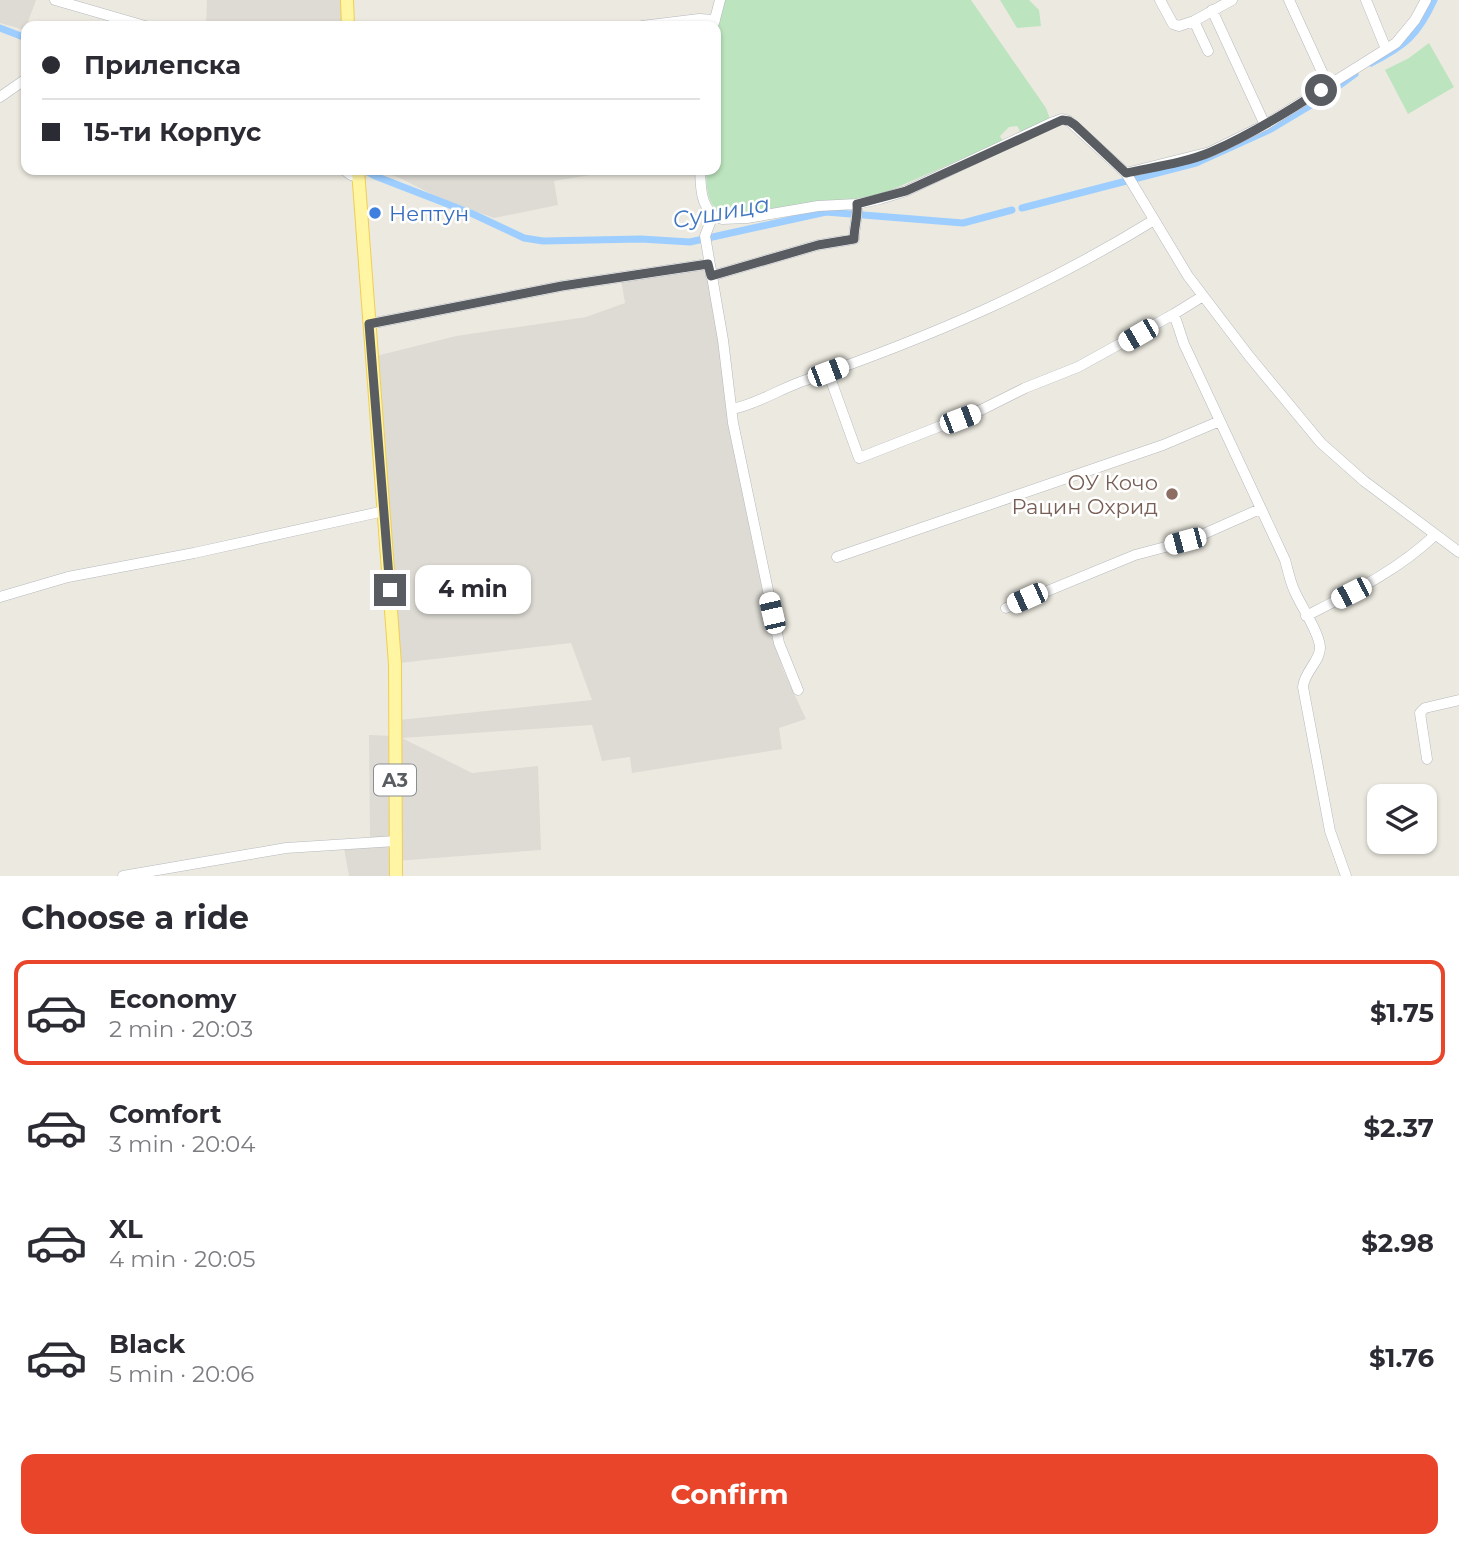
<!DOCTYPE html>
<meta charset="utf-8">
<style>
:root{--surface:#fff;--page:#f2f2f3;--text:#2b2b33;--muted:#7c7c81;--line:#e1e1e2;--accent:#e8452a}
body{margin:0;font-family:Montserrat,sans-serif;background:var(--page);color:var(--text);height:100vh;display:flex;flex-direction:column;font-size:26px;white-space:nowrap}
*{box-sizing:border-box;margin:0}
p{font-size:23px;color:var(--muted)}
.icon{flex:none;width:38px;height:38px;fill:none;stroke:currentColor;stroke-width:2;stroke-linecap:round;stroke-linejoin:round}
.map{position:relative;height:876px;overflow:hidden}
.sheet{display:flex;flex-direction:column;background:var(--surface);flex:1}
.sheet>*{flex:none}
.hud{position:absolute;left:21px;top:21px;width:700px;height:154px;border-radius:14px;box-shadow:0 2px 5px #0004;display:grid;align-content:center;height:154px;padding:0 21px;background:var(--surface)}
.tools{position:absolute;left:1367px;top:784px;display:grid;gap:14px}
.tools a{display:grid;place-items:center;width:70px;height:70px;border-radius:14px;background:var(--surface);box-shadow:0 2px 5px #0004;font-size:35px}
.end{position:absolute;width:32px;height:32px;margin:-16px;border:9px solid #595c61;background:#fff;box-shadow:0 0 0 4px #fff}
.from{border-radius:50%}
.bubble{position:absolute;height:49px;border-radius:14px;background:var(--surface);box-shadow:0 2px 5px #0004;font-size:23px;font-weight:700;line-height:49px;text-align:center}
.car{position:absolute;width:21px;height:42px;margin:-21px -10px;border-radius:9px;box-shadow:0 0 5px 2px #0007;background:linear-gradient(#fff 24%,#345 0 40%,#fff 0 76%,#345 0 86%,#fff 0)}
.hud b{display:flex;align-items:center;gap:24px;height:66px;font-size:26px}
.hud b+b{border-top:2px solid var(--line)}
.hud i{width:18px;height:18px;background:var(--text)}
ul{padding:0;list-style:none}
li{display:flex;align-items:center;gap:21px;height:105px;margin:0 14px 10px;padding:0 7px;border:4px solid transparent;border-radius:14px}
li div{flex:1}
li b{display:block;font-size:26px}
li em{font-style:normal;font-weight:700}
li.current{border-color:var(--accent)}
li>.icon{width:63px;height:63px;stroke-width:1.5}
h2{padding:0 21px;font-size:32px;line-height:84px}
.cta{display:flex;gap:14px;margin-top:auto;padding:14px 21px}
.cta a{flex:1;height:80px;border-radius:14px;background:var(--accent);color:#fff;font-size:28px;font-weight:700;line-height:80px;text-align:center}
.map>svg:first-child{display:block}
.industrial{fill:#dddbd4}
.green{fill:#bce4be}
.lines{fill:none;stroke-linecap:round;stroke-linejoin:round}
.canal{stroke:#9dceff;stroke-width:7}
.minor-casing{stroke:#b6b8bd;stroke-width:11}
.major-casing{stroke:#f0ce54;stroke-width:14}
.minor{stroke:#fff;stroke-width:10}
.major{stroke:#fff5a2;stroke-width:12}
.route{stroke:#595c61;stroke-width:9}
.shop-dot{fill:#3f7fe0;stroke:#fff;stroke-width:2.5}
.education-dot{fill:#8d6e63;stroke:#fff;stroke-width:2.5}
.labels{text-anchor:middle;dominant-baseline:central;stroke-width:5;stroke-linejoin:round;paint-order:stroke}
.shield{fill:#fff;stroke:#8b8d90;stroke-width:2}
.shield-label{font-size:19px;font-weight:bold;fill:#595c61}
.shop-label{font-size:21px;fill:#366cbe;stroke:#fff;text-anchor:start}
.education-label{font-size:21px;fill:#785e54;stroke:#fff;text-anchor:end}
.water-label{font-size:23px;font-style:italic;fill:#4177c1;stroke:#fff}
</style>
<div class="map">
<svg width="1459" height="876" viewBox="0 0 1459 876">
<rect width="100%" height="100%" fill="#eceae0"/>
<!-- industrial -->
<path class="industrial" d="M0,0h36l-11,30 -25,-7z
M207,0h140l1,26h-142z
M376,170h244l-66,11 4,24 -64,13 -57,-21 -39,-20z
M706,270l64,361 14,41 22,47 -27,9 3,21 -150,24 -2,-16 -28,4 -10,-36 -190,13 70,35 66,-7 3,84 -145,11v15h-47l-6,-33 27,-2 -1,-106 26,1 4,-16 193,-20 -21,-57 -171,20 -24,-307 80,-20 130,-19 39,-14 -4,-23z"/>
<!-- green -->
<path class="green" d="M723,0h248l75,108 4,11 -29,14 -4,-7 -8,1 -9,9 3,5 -112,49 -25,8 -143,17c-17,-11 -16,-27 -17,-45h10v-139z
M1000,0h29l10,10 2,16 -24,2z
M1429,43l25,44 -46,27 -23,-44 24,-12z"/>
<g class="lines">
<!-- canal -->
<path class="canal" d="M0,28l26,10
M1371,63c34,-17 47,-28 63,-63
M364,170l11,6 98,38 51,24 19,3 98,-2 49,3 136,-30 137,11 49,-13
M1022,208l174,-45 75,-34 50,-30 34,-25"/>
<defs>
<path id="minor" d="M55,0l90,26
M1160,0l13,24 6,2 15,-5
M1289,0l39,85
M1366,0l20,49
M1212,10l53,115
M714,23l6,-23
M642,26l57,-7 16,1
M1208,51l-14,-30 38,-21
M0,97l26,-18
M344,170l7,5 7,2
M700,170c1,16 0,33 13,45
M1126,173l84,-21 55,-27 131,-82 19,-23 11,-20
M713,215l9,4 25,-1 71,-12 39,-2 23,-5 26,-8 145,-68 11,-4 7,2 57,52 62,103 61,80 72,87 43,38 95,71
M713,215l-8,21 18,104 10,83 46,220 19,47
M711,276l107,-31 36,-6c0,-12 4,-22 3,-35
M1203,296l-29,18 10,30 101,216c3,10 5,22 10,32 6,14 24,40 25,55 1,13 -16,25 -17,40l27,144 16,45
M369,324l193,-38 146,-22
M828,372l31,86 120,-47 46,-23 53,-21 96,-53
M732,409c26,-5 49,-21 74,-29 124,-43 236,-91 348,-160
M837,557l326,-112 57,-24
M0,597l68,-20 126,-24 190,-42
M1006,608l129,-53 53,-14 72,-32
M1306,616c47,-24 91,-45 129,-81
M1427,759l-7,-46 5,-5 34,-8
M123,876l163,-28 110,-7"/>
<path id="major" d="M347,0l1,26
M358,170l37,494 1,212"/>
</defs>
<!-- minor casing -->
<use href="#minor" class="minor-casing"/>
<!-- major casing -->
<use href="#major" class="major-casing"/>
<!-- minor -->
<use href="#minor" class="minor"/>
<!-- major -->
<use href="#major" class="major"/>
</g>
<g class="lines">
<!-- route -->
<path class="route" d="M390,590l-21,-266 193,-38 146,-22 3,12 107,-31 36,-6c0,-12 4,-22 3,-35l49,-13 156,-71 7,1 6,4 51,48c28,-6 59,-10 85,-21 39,-17 75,-39 110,-62"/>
</g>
<!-- markers -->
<circle class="shop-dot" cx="375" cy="213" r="7"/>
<circle class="education-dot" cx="1172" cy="494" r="7"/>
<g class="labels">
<!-- shield labels -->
<rect class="shield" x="374" y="764.5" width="42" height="31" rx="5"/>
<g class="shield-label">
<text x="395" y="780">A3</text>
</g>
<!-- shop labels -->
<g class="shop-label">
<text x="389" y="213">Нептун</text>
</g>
<!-- education labels -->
<g class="education-label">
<text x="1158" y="482">ОУ Кочо<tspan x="1158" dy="24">Рацин Охрид</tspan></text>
</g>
<!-- water labels -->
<g class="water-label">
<text transform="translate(721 212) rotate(-10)">Сушица</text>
</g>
</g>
</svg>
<div class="tools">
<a><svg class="icon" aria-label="layers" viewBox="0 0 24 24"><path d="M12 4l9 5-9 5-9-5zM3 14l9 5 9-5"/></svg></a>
</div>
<i class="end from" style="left:1321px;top:90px"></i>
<i class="end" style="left:390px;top:590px"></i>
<div class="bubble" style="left:415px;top:565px;width:116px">4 min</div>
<i class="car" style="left:1138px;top:335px;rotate:240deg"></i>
<i class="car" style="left:828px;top:372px;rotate:69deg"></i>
<i class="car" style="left:960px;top:419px;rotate:69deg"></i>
<i class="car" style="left:1185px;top:541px;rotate:255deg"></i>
<i class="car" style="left:1351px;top:593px;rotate:243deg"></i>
<i class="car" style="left:1027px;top:598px;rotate:246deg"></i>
<i class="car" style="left:772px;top:613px;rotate:347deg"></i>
<div class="hud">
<b><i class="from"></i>Прилепска</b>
<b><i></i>15-ти Корпус</b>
</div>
</div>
<section class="sheet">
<h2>Choose a ride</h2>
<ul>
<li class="current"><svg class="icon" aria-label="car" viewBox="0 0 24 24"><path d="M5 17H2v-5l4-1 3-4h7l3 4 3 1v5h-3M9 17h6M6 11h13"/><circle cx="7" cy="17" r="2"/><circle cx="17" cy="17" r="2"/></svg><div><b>Economy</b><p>2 min · 20:03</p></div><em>$1.75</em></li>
<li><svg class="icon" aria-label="car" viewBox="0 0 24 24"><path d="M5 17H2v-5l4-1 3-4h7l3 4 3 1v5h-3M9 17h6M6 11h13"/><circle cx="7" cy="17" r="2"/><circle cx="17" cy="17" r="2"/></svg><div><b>Comfort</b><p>3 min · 20:04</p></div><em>$2.37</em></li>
<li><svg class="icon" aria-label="car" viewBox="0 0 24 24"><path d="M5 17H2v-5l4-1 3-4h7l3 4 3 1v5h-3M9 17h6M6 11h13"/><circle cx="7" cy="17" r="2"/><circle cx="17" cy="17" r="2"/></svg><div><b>XL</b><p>4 min · 20:05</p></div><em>$2.98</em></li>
<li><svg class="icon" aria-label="car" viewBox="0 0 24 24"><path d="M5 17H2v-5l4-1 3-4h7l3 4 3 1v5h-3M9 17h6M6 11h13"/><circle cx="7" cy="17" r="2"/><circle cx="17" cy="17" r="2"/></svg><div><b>Black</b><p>5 min · 20:06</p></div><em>$1.76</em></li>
</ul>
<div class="cta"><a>Confirm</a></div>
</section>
